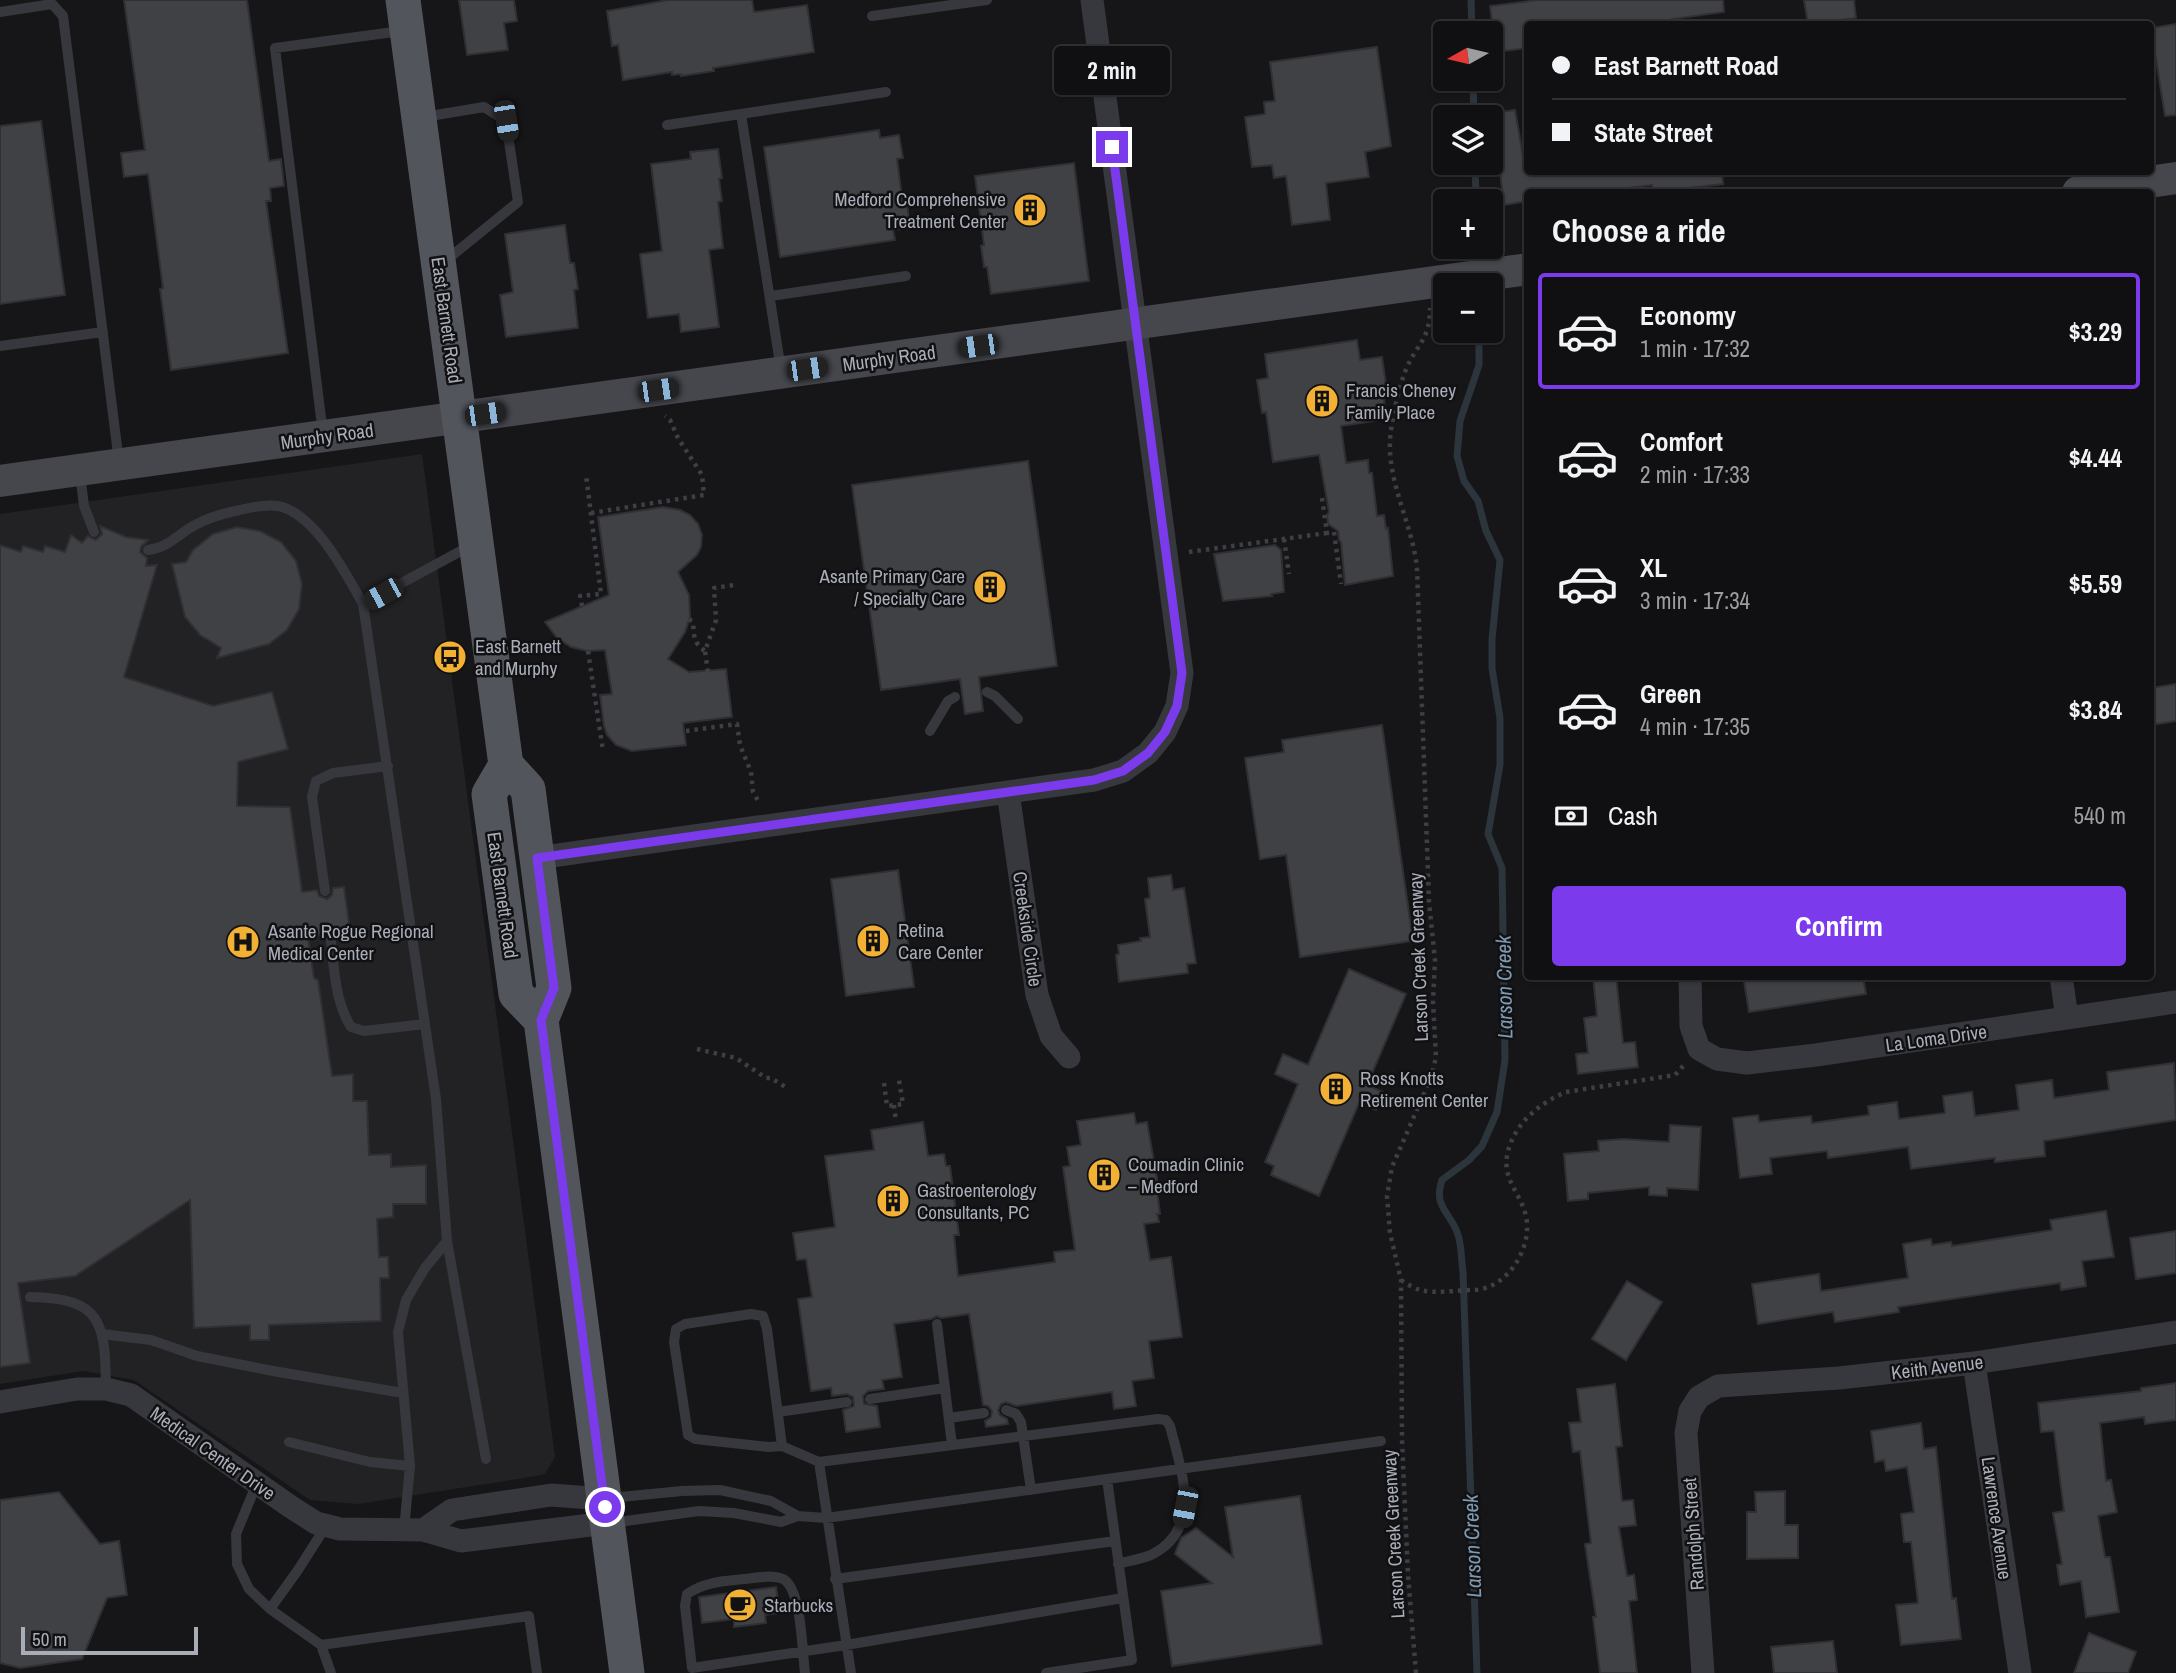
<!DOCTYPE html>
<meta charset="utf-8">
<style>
:root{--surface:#101012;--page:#1e1e20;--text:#f1f3f6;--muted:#9c9d9f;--line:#303032;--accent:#7c3aed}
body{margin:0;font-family:"Archivo Narrow",sans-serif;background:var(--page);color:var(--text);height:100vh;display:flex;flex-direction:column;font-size:26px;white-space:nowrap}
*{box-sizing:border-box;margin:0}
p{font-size:23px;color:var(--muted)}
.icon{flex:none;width:38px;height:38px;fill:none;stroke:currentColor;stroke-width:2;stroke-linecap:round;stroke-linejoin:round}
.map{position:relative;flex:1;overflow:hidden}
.details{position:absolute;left:1524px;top:189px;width:630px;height:791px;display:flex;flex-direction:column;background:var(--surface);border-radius:7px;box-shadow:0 2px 5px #0004,0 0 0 2px var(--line)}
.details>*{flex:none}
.hud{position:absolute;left:1524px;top:21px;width:630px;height:154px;border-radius:7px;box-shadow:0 2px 5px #0004,0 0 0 2px var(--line);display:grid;align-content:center;height:154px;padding:0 28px;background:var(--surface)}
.needle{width:46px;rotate:262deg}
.controls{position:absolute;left:1433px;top:21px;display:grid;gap:14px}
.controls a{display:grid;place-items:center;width:70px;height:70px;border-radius:7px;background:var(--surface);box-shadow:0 2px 5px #0004,0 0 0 2px var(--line);font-size:35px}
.scale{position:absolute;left:21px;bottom:18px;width:177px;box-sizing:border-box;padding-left:7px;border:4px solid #a8adb8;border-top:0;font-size:19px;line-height:24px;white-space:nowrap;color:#a8adb8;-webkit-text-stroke:5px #111113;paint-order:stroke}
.end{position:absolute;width:32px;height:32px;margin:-16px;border:9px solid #7c3aed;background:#fff;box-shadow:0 0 0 4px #fff}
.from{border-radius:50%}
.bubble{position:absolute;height:49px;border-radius:7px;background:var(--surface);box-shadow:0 2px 5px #0004,0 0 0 2px var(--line);font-size:23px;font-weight:700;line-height:49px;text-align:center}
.car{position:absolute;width:21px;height:42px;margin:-21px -10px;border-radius:9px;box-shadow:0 0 5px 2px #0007;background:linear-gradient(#222 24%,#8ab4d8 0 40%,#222 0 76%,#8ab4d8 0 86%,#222 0)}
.hud b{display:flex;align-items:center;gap:24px;height:66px;font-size:26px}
.hud b+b{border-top:2px solid var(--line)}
.hud i{width:18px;height:18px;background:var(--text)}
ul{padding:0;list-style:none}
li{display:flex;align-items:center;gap:21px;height:116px;margin:0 14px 10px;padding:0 14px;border:4px solid transparent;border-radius:7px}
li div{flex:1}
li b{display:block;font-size:26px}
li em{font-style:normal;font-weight:700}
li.selected{border-color:var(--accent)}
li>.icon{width:63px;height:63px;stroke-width:1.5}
h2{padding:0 28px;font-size:32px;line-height:84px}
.pay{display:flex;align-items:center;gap:18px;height:77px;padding:0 28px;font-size:26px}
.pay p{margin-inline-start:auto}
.action{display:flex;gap:14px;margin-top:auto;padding:14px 28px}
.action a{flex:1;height:80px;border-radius:7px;background:var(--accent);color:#fff;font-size:28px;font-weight:700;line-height:80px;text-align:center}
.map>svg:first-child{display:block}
.built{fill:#222225}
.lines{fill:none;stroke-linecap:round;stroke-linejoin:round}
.stream{stroke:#2c353c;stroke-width:7}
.building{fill:#404145;stroke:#303034;stroke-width:2}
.path{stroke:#3d3f44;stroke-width:4.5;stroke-dasharray:3.5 5;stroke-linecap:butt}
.lane{stroke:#37383d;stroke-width:10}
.street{stroke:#37383d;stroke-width:23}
.secondary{stroke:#45474d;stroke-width:32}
.primary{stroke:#53555c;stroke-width:35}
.route{stroke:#7c3aed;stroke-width:9}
.labels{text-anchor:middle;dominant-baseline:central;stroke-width:5;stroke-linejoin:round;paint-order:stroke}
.poi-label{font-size:19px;fill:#a8adb8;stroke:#111113;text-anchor:start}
.street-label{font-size:19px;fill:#a8adb8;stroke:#111113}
.water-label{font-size:21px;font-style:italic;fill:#7f9bb3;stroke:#111113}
</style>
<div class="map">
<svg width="2176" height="1673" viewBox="0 0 2176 1673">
<rect width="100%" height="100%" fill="#161618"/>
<!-- built -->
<path class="built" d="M422,454l133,1003 -10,17 -15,3 -172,27 -48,-4 -176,-120 -51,-9 -83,13v-870z"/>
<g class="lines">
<!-- stream -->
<path class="stream" d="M1471,0l1,33
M1473,79l1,38
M1475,163l1,38
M1477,247v2
M1477,1673l-14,-401c-2,-13 -1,-28 -6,-40 -8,-21 -24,-26 -15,-52l27,-20 13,-14 15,-34 8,-52 -3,-192 -14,-34 12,-69v-47l-8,-50v-29l8,-79 -14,-29 -8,-30 -14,-20 -7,-25 3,-35 19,-56v-34"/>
</g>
<!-- building -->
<path class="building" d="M124,0h123l22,161 12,-2 3,27 -14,2 1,13h-5l22,152 -117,17 -11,-81 3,-1 -15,-114 -24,3 -3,-24 24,-3z
M459,0h55l3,21 -13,2 4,27 -41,5z
M668,0h84l2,12 53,-7 7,47 -101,16 1,3 -33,5v-2l-9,1v-3l-49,8 -5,-35 -6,1 -5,-35z
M1537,0h186l1,12 -52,7 1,5h-145v24l-32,4 -6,-46z
M1804,0h50l2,18 -48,6z
M2176,24v91l-11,1 -14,-88z
M1377,47l14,99 -26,6 4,25 -43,6 4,37 -38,5 -6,-49 -12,2 -2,-13 -20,2 -7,-50 20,-3 -1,-12 11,-1 -5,-39z
M1515,110l10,57h3v5h194l1,12 -36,4 1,4h-35l-1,-7 -57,7h-67v9l-24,4 -7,-59h-3l-3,-29 -2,-3z
M41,121l24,174 -65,9v-178z
M879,130l1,8 19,-3 4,23 -6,1 6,46 4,-1 3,24 -17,2 2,10 -115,17 -16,-110z
M718,149l4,29 -3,1 3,22 -4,1 5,46 -14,2 10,77 -38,5 -2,-18 -31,4 -8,-64 22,-3 -11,-87 40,-5 -1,-7z
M1074,163l15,118 -98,13 -4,-27h-3l-3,-21 3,-1 -9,-69z
M565,225l5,38h4l4,26 -4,1 4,38 -72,9 -6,-42 13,-3 -8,-58z
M1357,340l3,20 22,-3 5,35 -4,1 4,26 -46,7 5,37 22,-3 1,13h3l5,43 7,-1 2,14 2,-1 5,48 -48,9 -4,-43 -2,-2 -1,-9 -10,-7 -1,-9 2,-3 -10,-57 -46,7 -7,-50 -4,1 -5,-33 11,-2 -3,-24z
M1028,461l29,205 -78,11 4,34 -18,3 -5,-35 -79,11 -29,-205z
M663,507l17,3 10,5 8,9 4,11 -1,12 -4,8 -19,17 11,23 1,22 -5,15 -17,27 21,13 37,-3 6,48 -49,6 3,22 -54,6 -16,-6 -9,-10 -3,-9 -4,-31 12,-1 -7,-44 -18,1 -16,-4 -14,-9 -12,-16 64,-27 -11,-78z
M100,526l26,11 22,3 -7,7 -1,5 7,6 -1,8 11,-1 -33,112 89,29 59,-14 16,57 -50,13 -1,44 53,1 12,85 15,-2 2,6 8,3 5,-4 1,-7 11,-1 6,44 -12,2 -2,-5 -8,-3 -5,4 -1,6 -14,2 6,41 4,2 14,96 21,-2v27h14l2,54 22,-1v13l35,-2v39h-33v13l-16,2 2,38h9l1,21h-9l1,43 -112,4v15h-19v-15l-56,3 -4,-128 -115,76 -57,7 12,80 -30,4v-822l21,7 2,-6 20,6 2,-6 20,6 6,-17 11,8 6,-7 8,4 6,-6z
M237,527l23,4 21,11 15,19 6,23 -3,25 -12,21 -18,14 -52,14 4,-10 -21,-13 -15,-18 -13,-53 14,-2 7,-12 20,-16z
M1275,545l6,5 3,42 -13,2 1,2 -49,5 -9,-47z
M2176,684v37l-25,4v-37z
M1382,725l31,216 -113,16 -14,-102 -26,4 -15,-101 39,-6 -2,-12z
M898,870l16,117 -68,9 -15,-117z
M1171,875l2,15 11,-2 12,75 -9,1 1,9 -69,9 -3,-27 3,-1 -1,-9 23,-4 -1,-3 10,-1 -5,-38 5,-1 -2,-20z
M1349,969l57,25 -39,91 16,7 -7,18 -17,-7 -40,93 -48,-21 3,-9 -9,-4 33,-78 -23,-10 8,-20 25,11z
M1593,976h23l7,67 12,-1 3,25 -60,7 -2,-20 12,-1 -4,-35 13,-2z
M1772,976h91l3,18 -117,18 -5,-31z
M2174,1063l2,57 -132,21 1,15 -50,6v-4l-84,11 -3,-22 -80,11 -1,-7 -57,7 2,16 -32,4 -7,-60 25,-3 1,7 52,-6 1,7 57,-8 -1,-9 29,-4 2,17 46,-6 -2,-17 29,-4 3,24 44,-6 -3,-25 36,-5 2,18 55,-8 -2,-18z
M1134,1113l2,11 11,-2 12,68h-2l3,24h-3l2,8 -15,2 6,36 21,-3 11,80 -33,4 5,37 -22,3 4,25 -22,3 -2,-17 -96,14 -10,-4 -5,2 -3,6 2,5 7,4 1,5 -22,3 -1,-6 6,-4 1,-6 -4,-5 -5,-1 -14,-91 -28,4 -4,-2 -6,3 -37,5 8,53 -20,3 2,9 -16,2 -5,5 1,8 13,2 3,21 -34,5 -3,-22 11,-4 -1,-9 -6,-3 -15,2 -1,-8 -20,3 -13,-92 14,-2 -6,-38 -9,1 -4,-27 42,-6 -10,-71 49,-6 -3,-20 52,-8 5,34 16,-2 2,12h4l9,69h-5l4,41 97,-14 -1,-10 21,-2 -12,-83 7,-1 -3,-19 14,-2 -4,-24z
M1670,1125l31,2 -3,63 -31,-2v8l-18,-1v-8l-61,6v6l-20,2 -4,-47 35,-3 -1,-10 25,-2 46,3z
M2106,1211l8,46 -32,4 4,25 -25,4 -1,-7 -162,24 1,5 -64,10 -2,-10 -75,12 -6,-40 67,-10 2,17 87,-13 -5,-34 28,-5 1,6 19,-3 1,4 100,-16 -2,-10z
M2176,1231v42l-40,6 -6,-41z
M1627,1281l35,21 -36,58 -34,-21z
M2176,1383v37l-31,4 -1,-7 -44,6 6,58 5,-1 6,32 -19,4 7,41h5l9,55 -33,5 -5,-36 -21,4 -3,-20 5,-1 -9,-51 11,-2 -10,-80 -13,1 -3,-29 103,-12v-3z
M1615,1384l7,62 -6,1 6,54 11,-1 3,25 -17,2 8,49 7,-1 3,25 -8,1 8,72h-37l-7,-56h3l-11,-73 6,-1 -11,-92 -7,1 -4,-29 12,-1 -4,-33z
M1921,1423l3,26 12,-2 16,152 4,-1 5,41 -60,6 -5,-40 22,-2 -7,-61h-7l-3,-28 13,-2 -7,-45 -21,4 -2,-11 -9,2 -4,-31z
M1785,1491v34h13v33l-51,1v-47h9l-1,-20z
M59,1492l41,52 19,-3 8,54 -20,3 -25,61 -62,9 -20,-5v-163z
M1300,1496l22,148 -150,22 -11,-75 51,-8 -37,-29 6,-16 15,-10 37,29 -8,-50z
M776,1587l4,26 -15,2 1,8 -32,4v-8l-32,4 -3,-26z
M2089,1633l47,19 -8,21h-54z
M1833,1641l4,32h-63l-3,-26z"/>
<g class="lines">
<!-- path -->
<path class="path" d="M1322,498l5,35 7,-1 7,52
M591,513l113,-18 -2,-20 -24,-37 -8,-18 -5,-4
M1284,539l5,35
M1189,552l138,-19
M582,606l-2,-10 21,-2 -15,-119
M689,619l4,3c1,13 0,21 12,29
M588,651l15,100
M527,654l32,-14
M708,672l-3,-21 11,-31 -2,-32 20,-3
M686,731l51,-7 3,21 11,27 2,20 7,12
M697,1049l39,9 30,20h5l16,10
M884,1083l3,23 16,-2 -4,-24
M894,1105l2,17
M1401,1280c6,4 13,8 19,10 16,4 38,0 54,0 33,-1 59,-42 52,-74 -6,-25 -25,-36 -18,-65 8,-29 32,-48 58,-59l109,-17 9,-10
M1416,1673l-8,-98 -6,-135 -1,-160 -11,-47 -3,-37 5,-29 40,-92 4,-18 -3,-55 2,-42 -6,-58 -12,-334c-5,-47 -33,-90 -26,-138 3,-20 8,-44 16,-63 11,-24 23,-28 23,-59"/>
<!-- lane -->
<path class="lane" d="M0,12l52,-8 11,12 56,446
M872,16l115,-16
M424,117l60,-10 22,14 12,81 -74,60
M667,125l74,-11
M771,296l135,-20
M0,346l103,-14
M781,370l-40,-256 145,-22
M323,434l-48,-386 126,-17
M80,474l4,32 10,26
M148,550c20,-2 30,-16 47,-25 14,-8 30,-12 45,-15 12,-3 26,-6 38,-4 37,7 68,68 85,98
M987,692l8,4 23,23
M930,731l18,-30 7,-4
M325,891l-13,-94 4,-16 17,-8 55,-7
M330,933c4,31 4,67 21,94l13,4 61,-7
M447,1241l39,218
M30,1297c73,1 75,26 76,92
M937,1324l15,121
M102,1334l49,6 46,16 76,15 130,22
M870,1399l75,-11
M1006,1410l10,4 5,8 10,68
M778,1412l69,-10
M949,1418l35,-5
M289,1442l81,20 40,4
M782,1446l-13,1 -74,-8 -7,-4 -14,-93 2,-13 9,-5 66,-10 12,2 4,13 15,117 37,16 32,211
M819,1462l339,-43 8,1 4,6c11,44 34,103 -19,129 -10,4 -22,6 -33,9
M257,1483l-21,51 1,30 12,25 21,20 51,36 10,28
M610,1498l72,-7 38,-1 51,11 27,15 28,2 555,-77
M611,1523l88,-12 35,2 47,9 17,-6
M404,1530l6,-64 -12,-134 8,-32 19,-32 22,-27 -11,-142 -73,-495 107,-58
M835,1579l280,-38
M270,1609l28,-39 28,-44
M321,1645l208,-29 8,57
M805,1673c-3,-21 -3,-84 -22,-94 -11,-5 -27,-1 -39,0 -20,2 -40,3 -57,15l-2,12 7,62 154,-23 277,-47
M1046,1673l86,-13 -25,-181"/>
<!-- street -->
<path class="street" d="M1008,792l29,203 14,41 18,21
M537,858l557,-78 29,-9 25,-18 17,-21 12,-26 5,-33 -90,-673
M1690,976l1,50 8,23 18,10 30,4 69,-8 360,-53
M2061,976l6,42
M1974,1363l46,310
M0,1402l77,-13h29l25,6 160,112 25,16 24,6 83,1 38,11 146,-18
M423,1530l29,-20 99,-15 53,4
M1703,1673l-17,-240 4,-22 9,-14 19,-11 121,-8 135,-15 202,-31"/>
<!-- secondary -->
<path class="secondary" d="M2078,192l98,-14
M0,481l1528,-212"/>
<!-- primary -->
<path class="primary" d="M403,0l103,765 22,24 26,199 -13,32 86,653
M506,765l-17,29 27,200 25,26"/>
</g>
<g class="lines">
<!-- route -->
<path class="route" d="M605,1507l-64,-487 13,-32 -17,-130 557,-78 29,-9 25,-18 17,-21 12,-26 5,-33 -70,-526"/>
</g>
<!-- icons -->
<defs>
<symbol id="building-disc" viewBox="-11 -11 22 22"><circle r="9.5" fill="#f2b134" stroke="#111113"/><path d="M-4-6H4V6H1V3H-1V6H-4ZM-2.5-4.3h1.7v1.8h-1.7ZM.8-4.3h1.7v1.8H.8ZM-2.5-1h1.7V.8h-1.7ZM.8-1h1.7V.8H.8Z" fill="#111"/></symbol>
<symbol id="bus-disc" viewBox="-11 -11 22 22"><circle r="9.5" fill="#f2b134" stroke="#111113"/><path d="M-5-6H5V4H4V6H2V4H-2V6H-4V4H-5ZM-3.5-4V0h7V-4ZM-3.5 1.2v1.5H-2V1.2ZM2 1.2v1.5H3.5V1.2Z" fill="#111"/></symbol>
<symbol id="hospital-disc" viewBox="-11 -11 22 22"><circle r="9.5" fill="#f2b134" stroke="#111113"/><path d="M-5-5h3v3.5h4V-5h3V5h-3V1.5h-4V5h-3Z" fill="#111"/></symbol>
<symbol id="cafe-disc" viewBox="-11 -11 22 22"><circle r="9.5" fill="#f2b134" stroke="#111113"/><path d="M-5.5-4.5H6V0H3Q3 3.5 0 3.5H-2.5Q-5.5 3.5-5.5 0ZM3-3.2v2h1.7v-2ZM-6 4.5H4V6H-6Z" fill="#111"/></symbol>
</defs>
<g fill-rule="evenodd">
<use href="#building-disc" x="1011" y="191" width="38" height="38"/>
<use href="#building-disc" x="1303" y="382" width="38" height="38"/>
<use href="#building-disc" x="971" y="568" width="38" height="38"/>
<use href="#bus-disc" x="431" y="638" width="38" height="38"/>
<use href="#building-disc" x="854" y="922" width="38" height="38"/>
<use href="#hospital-disc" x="224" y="923" width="38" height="38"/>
<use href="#building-disc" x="1317" y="1070" width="38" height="38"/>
<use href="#building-disc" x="1085" y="1156" width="38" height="38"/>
<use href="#building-disc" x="874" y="1182" width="38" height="38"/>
<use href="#cafe-disc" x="721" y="1586" width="38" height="38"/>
</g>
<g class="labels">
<!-- poi labels -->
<g class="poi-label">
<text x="1006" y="199" text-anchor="end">Medford Comprehensive<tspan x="1006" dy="22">Treatment Center</tspan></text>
<text x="1346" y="390">Francis Cheney<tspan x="1346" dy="22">Family Place</tspan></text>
<text x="965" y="576" text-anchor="end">Asante Primary Care<tspan x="965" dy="22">/ Specialty Care</tspan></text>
<text x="475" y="646">East Barnett<tspan x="475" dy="22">and Murphy</tspan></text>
<text x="898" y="930">Retina<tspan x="898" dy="22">Care Center</tspan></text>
<text x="268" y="931">Asante Rogue Regional<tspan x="268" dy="22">Medical Center</tspan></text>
<text x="1360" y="1078">Ross Knotts<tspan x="1360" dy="22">Retirement Center</tspan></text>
<text x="1128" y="1164">Coumadin Clinic<tspan x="1128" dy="22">– Medford</tspan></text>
<text x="917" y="1190">Gastroenterology<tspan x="917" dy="22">Consultants, PC</tspan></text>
<text x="764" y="1605">Starbucks</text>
</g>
<!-- street labels -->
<g class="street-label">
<text transform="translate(447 320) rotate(82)">East Barnett Road</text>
<text transform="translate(889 358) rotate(-8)">Murphy Road</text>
<text transform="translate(327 436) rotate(-8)">Murphy Road</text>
<text transform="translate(503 895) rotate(82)">East Barnett Road</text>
<text transform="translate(1028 929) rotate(82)">Creekside Circle</text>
<text transform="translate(1418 957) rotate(-92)">Larson Creek Greenway</text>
<text transform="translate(1936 1038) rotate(-8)">La Loma Drive</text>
<text transform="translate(1937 1367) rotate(-7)">Keith Avenue</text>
<text transform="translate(213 1453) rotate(35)">Medical Center Drive</text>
<text transform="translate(1997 1518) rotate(82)">Lawrence Avenue</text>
<text transform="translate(1393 1534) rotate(-93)">Larson Creek Greenway</text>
<text transform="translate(1693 1534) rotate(-94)">Randolph Street</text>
</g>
<!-- water labels -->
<g class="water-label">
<text transform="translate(1504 987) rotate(-91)">Larson Creek</text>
<text transform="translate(1472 1546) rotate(-92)">Larson Creek</text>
</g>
</g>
</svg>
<div class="controls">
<a><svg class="needle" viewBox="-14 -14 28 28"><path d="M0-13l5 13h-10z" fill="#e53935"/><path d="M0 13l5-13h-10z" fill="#9c9d9f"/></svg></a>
<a><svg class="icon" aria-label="layers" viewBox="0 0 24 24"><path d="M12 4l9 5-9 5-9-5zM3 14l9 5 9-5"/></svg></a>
<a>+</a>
<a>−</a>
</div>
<div class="scale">50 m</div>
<i class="end from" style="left:605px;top:1507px"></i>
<i class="end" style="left:1112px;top:147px"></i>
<div class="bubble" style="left:1054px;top:46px;width:116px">2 min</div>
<i class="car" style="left:506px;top:121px;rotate:171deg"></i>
<i class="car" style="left:978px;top:346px;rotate:262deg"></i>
<i class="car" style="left:807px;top:369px;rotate:82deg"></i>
<i class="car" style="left:658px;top:390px;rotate:82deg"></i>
<i class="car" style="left:485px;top:414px;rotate:82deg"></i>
<i class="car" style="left:383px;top:594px;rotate:241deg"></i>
<i class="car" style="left:1185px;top:1507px;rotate:191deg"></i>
<div class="hud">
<b><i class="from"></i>East Barnett Road</b>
<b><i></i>State Street</b>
</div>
<section class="details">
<h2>Choose a ride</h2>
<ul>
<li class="selected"><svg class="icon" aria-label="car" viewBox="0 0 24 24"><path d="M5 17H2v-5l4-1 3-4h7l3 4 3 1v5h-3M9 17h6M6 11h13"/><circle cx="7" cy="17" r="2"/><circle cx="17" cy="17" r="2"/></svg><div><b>Economy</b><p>1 min · 17:32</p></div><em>$3.29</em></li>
<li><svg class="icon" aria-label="car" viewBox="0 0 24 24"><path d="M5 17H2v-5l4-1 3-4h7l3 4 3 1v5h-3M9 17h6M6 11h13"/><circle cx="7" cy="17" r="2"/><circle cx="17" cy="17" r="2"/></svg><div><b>Comfort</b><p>2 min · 17:33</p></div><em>$4.44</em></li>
<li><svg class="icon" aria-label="car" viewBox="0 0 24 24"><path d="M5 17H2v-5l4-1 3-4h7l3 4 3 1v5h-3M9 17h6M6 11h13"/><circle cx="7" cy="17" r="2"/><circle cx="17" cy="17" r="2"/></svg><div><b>XL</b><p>3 min · 17:34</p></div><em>$5.59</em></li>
<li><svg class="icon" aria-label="car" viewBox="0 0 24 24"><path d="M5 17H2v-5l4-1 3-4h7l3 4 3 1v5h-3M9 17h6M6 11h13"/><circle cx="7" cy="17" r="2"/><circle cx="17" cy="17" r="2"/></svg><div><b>Green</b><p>4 min · 17:35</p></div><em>$3.84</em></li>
</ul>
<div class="pay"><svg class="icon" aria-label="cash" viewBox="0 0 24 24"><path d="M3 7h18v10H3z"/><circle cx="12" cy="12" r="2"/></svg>Cash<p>540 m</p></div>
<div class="action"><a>Confirm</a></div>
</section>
</div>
